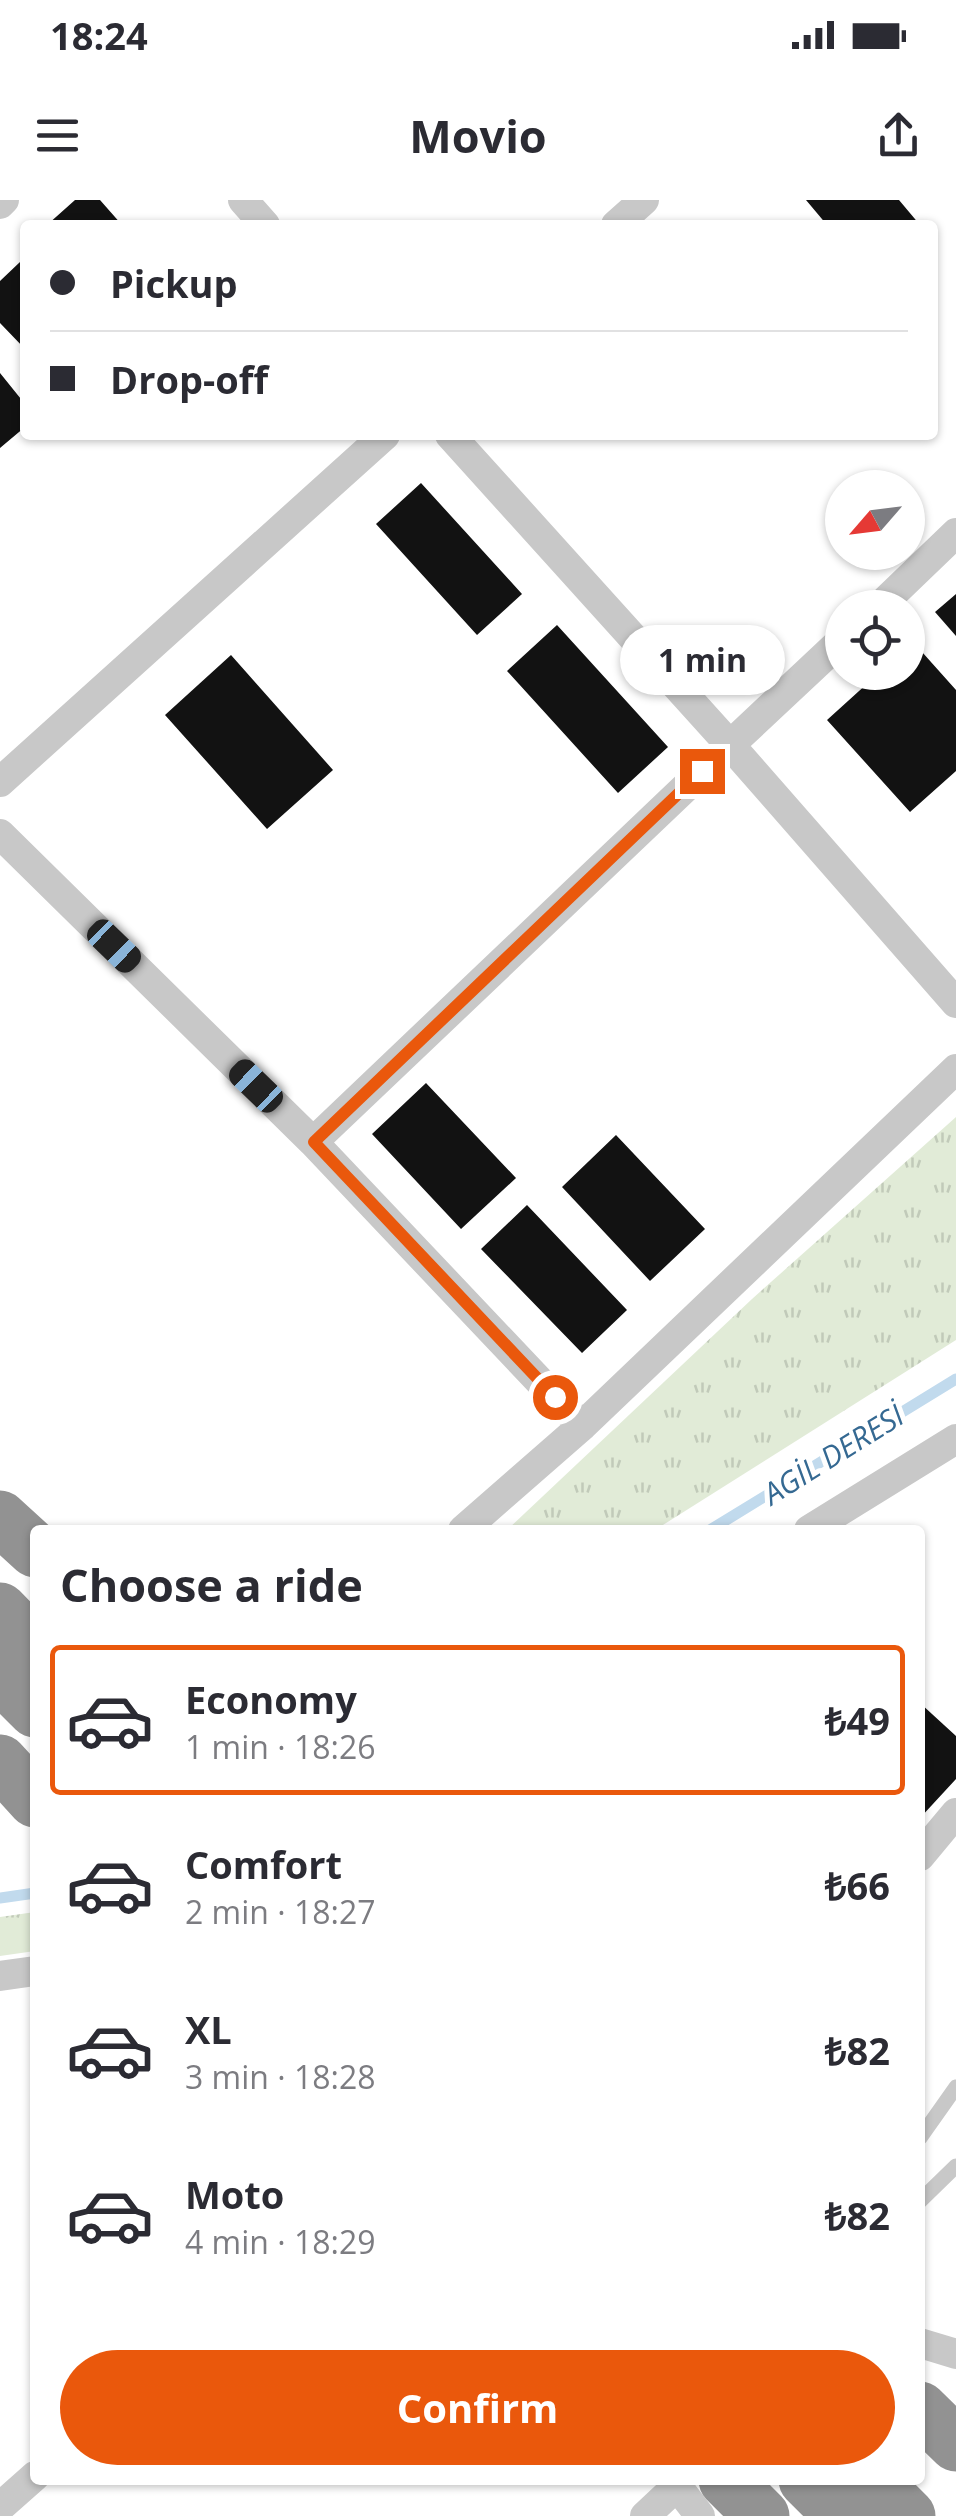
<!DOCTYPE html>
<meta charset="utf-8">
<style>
:root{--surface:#fff;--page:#f2f2f3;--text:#2b2b33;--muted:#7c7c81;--line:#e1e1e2;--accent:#ea580c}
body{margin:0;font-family:"Open Sans",sans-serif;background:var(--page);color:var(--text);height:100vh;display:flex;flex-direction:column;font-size:38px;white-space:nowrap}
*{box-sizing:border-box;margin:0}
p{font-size:32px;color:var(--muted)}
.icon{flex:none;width:55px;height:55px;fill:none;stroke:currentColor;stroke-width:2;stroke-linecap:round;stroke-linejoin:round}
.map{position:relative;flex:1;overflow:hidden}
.details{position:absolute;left:30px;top:1325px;width:895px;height:960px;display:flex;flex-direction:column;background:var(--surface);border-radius:10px;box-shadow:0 2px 8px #0004}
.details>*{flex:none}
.guide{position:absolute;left:20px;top:20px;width:918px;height:220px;border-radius:10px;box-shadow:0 2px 8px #0004;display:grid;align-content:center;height:220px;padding:0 30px;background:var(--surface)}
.needle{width:65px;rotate:242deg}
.fabs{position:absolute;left:825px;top:270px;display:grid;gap:20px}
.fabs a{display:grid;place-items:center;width:100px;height:100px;border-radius:50%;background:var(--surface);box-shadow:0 2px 8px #0004;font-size:50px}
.end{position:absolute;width:45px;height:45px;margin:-22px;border:12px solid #ea580c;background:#fff;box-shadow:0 0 0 5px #fff}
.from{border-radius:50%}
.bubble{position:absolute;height:70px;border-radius:35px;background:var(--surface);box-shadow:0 2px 8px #0004;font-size:32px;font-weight:700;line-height:70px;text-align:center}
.car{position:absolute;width:30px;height:60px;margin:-30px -15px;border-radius:12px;box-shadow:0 0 8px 2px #0007;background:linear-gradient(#222 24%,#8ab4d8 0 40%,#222 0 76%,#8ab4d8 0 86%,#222 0)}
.guide b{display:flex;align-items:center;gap:35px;height:95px;font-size:38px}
.guide b+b{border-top:2px solid var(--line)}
.guide i{width:25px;height:25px;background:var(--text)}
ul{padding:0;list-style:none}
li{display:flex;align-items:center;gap:30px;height:150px;margin:0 20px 15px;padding:0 10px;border:5px solid transparent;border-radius:10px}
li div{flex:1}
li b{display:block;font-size:38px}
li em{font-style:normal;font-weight:700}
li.current{border-color:var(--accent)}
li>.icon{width:90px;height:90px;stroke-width:1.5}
h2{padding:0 30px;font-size:45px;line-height:120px}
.button{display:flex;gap:20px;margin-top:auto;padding:20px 30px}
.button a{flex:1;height:115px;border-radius:60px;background:var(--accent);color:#fff;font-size:40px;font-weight:700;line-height:115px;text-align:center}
.status{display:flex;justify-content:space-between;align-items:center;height:70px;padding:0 50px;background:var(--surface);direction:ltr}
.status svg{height:28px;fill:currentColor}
header{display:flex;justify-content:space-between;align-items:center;height:130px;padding:0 30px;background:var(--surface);font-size:45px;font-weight:700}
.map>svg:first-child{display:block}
.grass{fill:url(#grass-tufts)}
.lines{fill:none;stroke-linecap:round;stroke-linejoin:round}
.stream{stroke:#c1daed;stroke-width:11}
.building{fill:#121212}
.lane{stroke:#c8c8c8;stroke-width:15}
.street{stroke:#c8c8c8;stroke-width:30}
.highway{stroke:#929292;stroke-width:55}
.route{stroke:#ea580c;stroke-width:12}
.labels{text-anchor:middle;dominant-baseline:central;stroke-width:10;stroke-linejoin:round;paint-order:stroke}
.water-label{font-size:30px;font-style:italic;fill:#356992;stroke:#fff}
</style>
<div class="status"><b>18:24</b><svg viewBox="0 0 49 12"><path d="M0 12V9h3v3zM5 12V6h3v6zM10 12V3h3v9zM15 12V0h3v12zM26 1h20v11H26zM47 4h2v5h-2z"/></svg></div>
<header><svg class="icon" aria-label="menu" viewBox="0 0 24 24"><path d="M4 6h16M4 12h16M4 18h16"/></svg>Movio<svg class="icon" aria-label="share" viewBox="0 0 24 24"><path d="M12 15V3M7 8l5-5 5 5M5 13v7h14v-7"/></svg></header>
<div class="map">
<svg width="956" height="2316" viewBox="0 0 956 2316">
<defs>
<pattern id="grass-tufts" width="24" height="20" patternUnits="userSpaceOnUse" patternTransform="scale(2.5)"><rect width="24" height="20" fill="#e1ebd7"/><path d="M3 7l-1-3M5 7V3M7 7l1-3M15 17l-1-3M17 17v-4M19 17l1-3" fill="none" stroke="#c1cab9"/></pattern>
</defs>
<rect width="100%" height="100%" fill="#fff"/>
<!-- grass -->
<path class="grass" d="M956,917v223l-301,190h-148l245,-231z
M35,1712v39l-35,5v-39z"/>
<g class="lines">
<!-- stream -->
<path class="stream" d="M710,1330l246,-151
M0,1698l35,-5"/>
</g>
<!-- building -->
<path class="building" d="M75,0h25l22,25h-75z
M806,0h93l21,25h-93z
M20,62l5,6v81l-25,-26v-42z
M0,173l25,31v23l-25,21z
M421,283l101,111 -45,41 -101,-111z
M956,394v42l-21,-24z
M557,425l111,122 -50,46 -111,-122z
M914,443l42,47v81l-46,41 -83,-92 53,-48h28v-24z
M231,455l102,115 -66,59 -102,-114z
M426,883l90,95 -55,51 -89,-95z
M616,935l89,94 -55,52 -88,-94z
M527,1005l100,105 -45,43 -101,-104z
M920,1503l36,33v43l-36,39z"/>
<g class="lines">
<!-- lane -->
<path class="lane" d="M920,1938l36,-51
M920,2001l36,-35"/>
<!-- street -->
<path class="street" d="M243,0l22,25
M0,4l4,-4
M616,25l28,-25
M450,235l280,310 226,258
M878,408l78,-75
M0,582l385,-347
M0,634l313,308 269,284
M313,942l417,-397 112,-105
M463,1330l119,-104 374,-357
M809,1330l147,-91
M920,1656l36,-43
M0,1776l35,-5
M920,2143l36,11
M0,2307l35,-31
M645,2316l32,-30 23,30"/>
<!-- highway -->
<path class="highway" d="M0,1318l35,32
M0,1410l35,36
M0,1475l35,35
M0,1562l35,38
M920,2209l36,35
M726,2280l36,36
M806,2280l36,36
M872,2280l36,36"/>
</g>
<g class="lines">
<!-- route -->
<path class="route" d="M555,1197l-241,-255 388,-371"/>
</g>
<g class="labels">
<!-- water labels -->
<g class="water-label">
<text transform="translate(833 1254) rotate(-32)">AGİL DERESİ</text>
</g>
</g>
</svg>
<div class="fabs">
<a><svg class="needle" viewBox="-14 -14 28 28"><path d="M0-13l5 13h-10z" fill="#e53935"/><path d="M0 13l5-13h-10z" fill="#7c7c81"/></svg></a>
<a><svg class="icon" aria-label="locate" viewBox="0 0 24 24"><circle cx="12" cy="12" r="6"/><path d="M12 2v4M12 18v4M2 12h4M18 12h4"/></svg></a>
</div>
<i class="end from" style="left:555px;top:1197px"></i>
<i class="end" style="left:702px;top:571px"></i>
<div class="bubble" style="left:620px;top:425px;width:165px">1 min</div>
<i class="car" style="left:114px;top:746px;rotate:134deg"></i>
<i class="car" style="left:256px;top:886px;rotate:314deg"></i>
<div class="guide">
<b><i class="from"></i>Pickup</b>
<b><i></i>Drop-off</b>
</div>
<section class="details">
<h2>Choose a ride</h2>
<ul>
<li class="current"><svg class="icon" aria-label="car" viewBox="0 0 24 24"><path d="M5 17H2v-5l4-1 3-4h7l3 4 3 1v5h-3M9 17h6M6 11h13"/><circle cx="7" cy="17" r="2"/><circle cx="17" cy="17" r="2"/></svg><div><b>Economy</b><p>1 min · 18:26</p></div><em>₺49</em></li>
<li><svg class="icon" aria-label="car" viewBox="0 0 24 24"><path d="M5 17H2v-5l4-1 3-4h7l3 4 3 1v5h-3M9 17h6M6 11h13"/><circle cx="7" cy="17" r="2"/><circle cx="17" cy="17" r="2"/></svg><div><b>Comfort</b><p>2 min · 18:27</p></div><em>₺66</em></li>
<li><svg class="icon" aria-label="car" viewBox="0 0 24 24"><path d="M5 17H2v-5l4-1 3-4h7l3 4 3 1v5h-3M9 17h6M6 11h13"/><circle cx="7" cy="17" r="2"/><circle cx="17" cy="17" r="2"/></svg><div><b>XL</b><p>3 min · 18:28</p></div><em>₺82</em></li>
<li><svg class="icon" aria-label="car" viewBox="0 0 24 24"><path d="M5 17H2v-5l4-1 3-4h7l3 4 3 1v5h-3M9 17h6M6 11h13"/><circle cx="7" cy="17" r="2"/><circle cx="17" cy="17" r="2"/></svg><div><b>Moto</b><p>4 min · 18:29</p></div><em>₺82</em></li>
</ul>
<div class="button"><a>Confirm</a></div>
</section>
</div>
